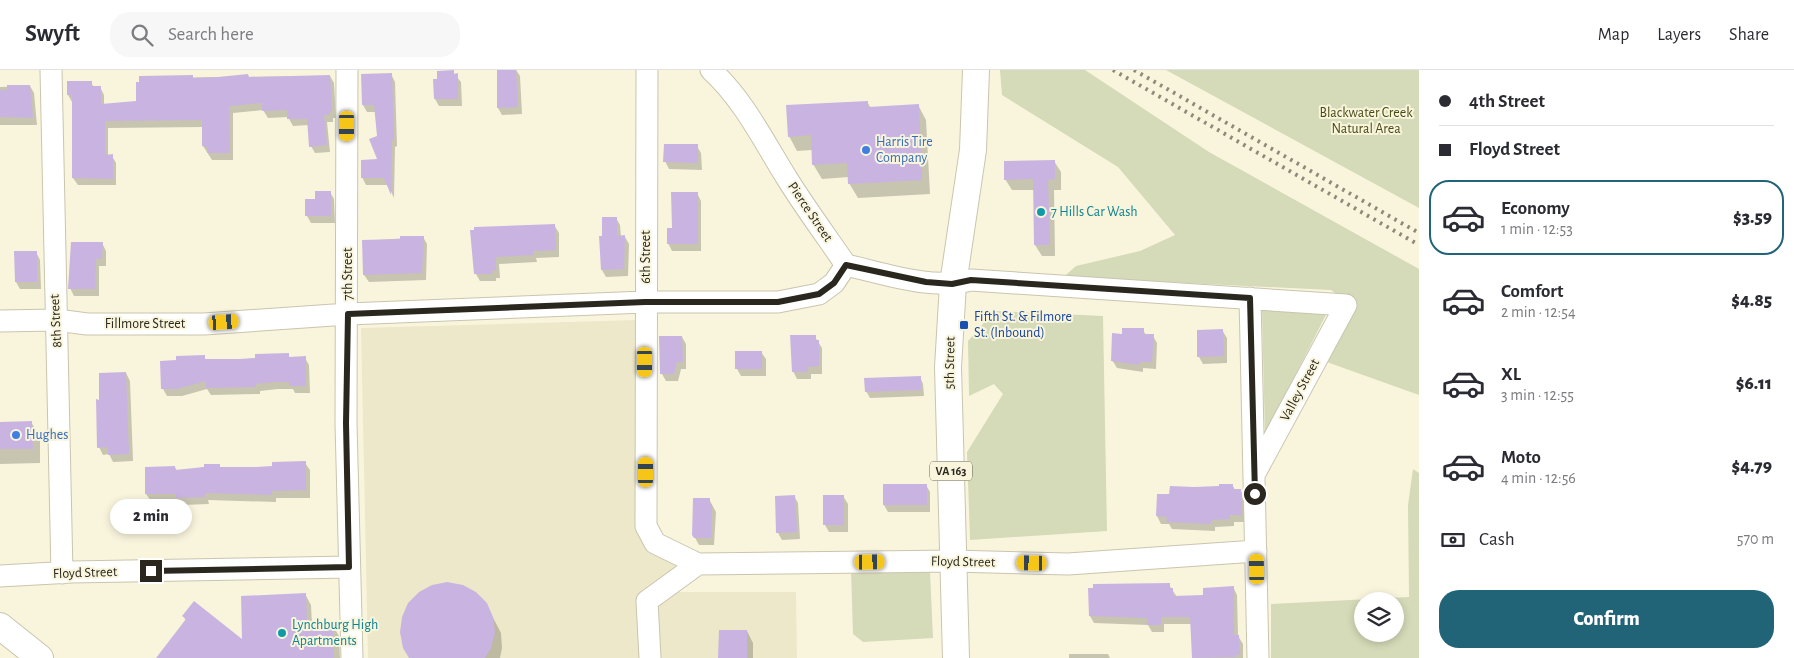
<!DOCTYPE html>
<meta charset="utf-8">
<style>
:root{--surface:#fff;--page:#f7f7f7;--text:#2b2b33;--muted:#7c7c81;--line:#e1e1e2;--accent:#216477}
body{margin:0;font-family:"Alegreya Sans",sans-serif;background:var(--page);color:var(--text);height:100vh;display:flex;flex-direction:column;font-size:19px;white-space:nowrap}
*{box-sizing:border-box;margin:0}
p{font-size:16px;color:var(--muted)}
.icon{flex:none;width:28px;height:28px;fill:none;stroke:currentColor;stroke-width:2;stroke-linecap:round;stroke-linejoin:round}
.map{position:relative;flex:1;overflow:hidden}
.details{display:flex;flex-direction:column;background:var(--surface);width:375px}
.details>*{flex:none}
.guide{display:grid;align-content:center;height:110px;padding:0 20px;background:var(--surface)}
.controls{position:absolute;left:1354px;top:522px;display:grid;gap:10px}
.controls a{display:grid;place-items:center;width:50px;height:50px;border-radius:50%;background:var(--surface);box-shadow:0 2px 8px #0003;font-size:25px}
.end{position:absolute;width:22px;height:22px;margin:-11px;border:6px solid #29271e;background:#fff;box-shadow:0 0 0 2px #fff}
.from{border-radius:50%}
.bubble{position:absolute;height:35px;border-radius:18px;background:var(--surface);box-shadow:0 2px 8px #0003;font-size:16px;font-weight:800;line-height:35px;text-align:center}
.car{position:absolute;width:15px;height:30px;margin:-15px -8px;border-radius:6px;box-shadow:0 0 4px 1px #0007;background:linear-gradient(#f5c518 24%,#345 0 40%,#f5c518 0 76%,#345 0 86%,#f5c518 0)}
.guide b{display:flex;align-items:center;gap:18px;height:48px;font-size:19px}
.guide b+b{border-top:1px solid var(--line)}
.guide i{width:12px;height:12px;background:var(--text)}
ul{padding:0;list-style:none}
li{display:flex;align-items:center;gap:15px;height:75px;margin:0 10px 8px;padding:0 10px;border:2px solid transparent;border-radius:20px}
li div{flex:1}
li b{display:block;font-size:19px}
li em{font-style:normal;font-weight:800}
li.current{border-color:var(--accent)}
li>.icon{width:45px;height:45px;stroke-width:1.5}
.pay{display:flex;align-items:center;gap:12px;height:55px;padding:0 20px;font-size:19px}
.pay p{margin-inline-start:auto}
.button{display:flex;gap:10px;margin-top:auto;padding:10px 20px}
.button a{flex:1;height:58px;border-radius:20px;background:var(--accent);color:#fff;font-size:20px;font-weight:800;line-height:58px;text-align:center}
header{display:flex;align-items:center;gap:30px;box-sizing:border-box;height:70px;padding:0 25px;background:var(--surface);border-bottom:1px solid var(--line)}
header strong{font-size:24px}
nav{display:flex;gap:28px;margin-inline-start:auto;font-size:18px}
.search{width:350px;height:45px;background:var(--page);display:flex;align-items:center;gap:12px;box-sizing:border-box;padding:0 18px;border-radius:20px;color:var(--muted);font-size:19px}
main{display:flex;flex:1;min-height:0}
.map>svg:first-child{display:block}
.built{fill:#eee8ca}
.green{fill:#d5dab8;fill-rule:evenodd}
.shadow{fill:#0003}
.building{fill:#c9b4e1}
.lines{fill:none;stroke-linecap:round;stroke-linejoin:round}
.minor-casing{stroke:#c9c5ae;stroke-width:23}
.major-casing{stroke:#c9c5ae;stroke-width:28}
.minor{stroke:#fff;stroke-width:21}
.major{stroke:#fff;stroke-width:26}
.rail{stroke:#8d8a7a;stroke-width:4;stroke-dasharray:2.5 5;stroke-linecap:butt}
.route{stroke:#29271e;stroke-width:6}
.shop-dot{fill:#3f7fe0;stroke:#f9f5dd;stroke-width:2}
.culture-dot{fill:#0f9aa8;stroke:#f9f5dd;stroke-width:2}
.transit-dot{fill:#1a4fb4;stroke:#f9f5dd;stroke-width:2}
.labels{text-anchor:middle;dominant-baseline:central;stroke-width:4;stroke-linejoin:round;paint-order:stroke}
.shield{fill:#f9f5dd;stroke:#676557;stroke-width:1}
.shield-label{font-size:12px;font-weight:bold;fill:#29271e}
.park-label{font-size:14px;fill:#474b14;stroke:#f9f5dd}
.shop-label{font-size:14px;fill:#366cbe;stroke:#f9f5dd;text-anchor:start}
.street-label{font-size:14px;fill:#29271e;stroke:#f9f5dd}
.culture-label{font-size:14px;fill:#0d838f;stroke:#f9f5dd;text-anchor:start}
.transit-label{font-size:14px;fill:#164399;stroke:#f9f5dd;text-anchor:start}
</style>
<header>
<strong>Swyft</strong>
<div class="search"><svg class="icon" aria-label="search" viewBox="0 0 24 24"><circle cx="10" cy="10" r="6"/><path d="M15 15l6 6"/></svg>Search here</div>
<nav><a>Map</a><a>Layers</a><a>Share</a></nav>
</header>
<main>
<div class="map">
<svg width="1419" height="588" viewBox="0 0 1419 588">
<rect width="100%" height="100%" fill="#f9f5dd"/>
<!-- built -->
<path class="built" d="M635,250l6,212 34,32 4,28h117l1,66h-429l-7,-330z"/>
<!-- green -->
<path class="green" d="M1000,0h85l124,82 210,117v126l-95,-34 31,-53 -24,-18 -185,-9h-87l17,-15 64,-15 35,-16 -57,-68 -116,-72z
M1166,0h253v138z
M1329,239l-64,125 -3,-123z
M994,241l109,5 4,215 -137,9 -3,-88 36,-58 -9,-10 -25,12 -1,-55z
M1413,399l6,4v185h-148v-54l138,-7 -1,-92zM1362,531h33v33h-33z
M851,499l79,3 3,66 -70,4 -10,-8z"/>
<!-- shadow -->
<path class="shadow" d="M498,0h18l4,6 2,38 -20,1 -4,-7z
M453,2l8,10 1,24h-23l-4,-7 3,-19z
M391,4l4,8 2,64 -2,1 -1,51 -6,-13h-22l-4,-8 17,-17 -3,-48h-9l-4,-7z
M330,6l4,7 2,35h-3v4h-6l3,30 -15,1 -4,-7 -2,-21 -16,1 -5,-9 -20,1 -5,-8 -30,3v47h-21l-9,-14v-19l-95,1v28h4l4,7v22h-38l-5,-7 -1,-76 -4,-7v-12l23,-1 3,6 6,-1 4,8v10l34,-3 2,-24z
M30,16l4,7 3,32h-37v-38z
M867,32l4,6 47,-3 8,15 4,74 -72,4 -9,-15v-6l-27,2 -9,-15 -1,-14 -15,1 -8,-15z
M697,76l4,7 1,17 -33,-1 -4,-8z
M1054,91l7,11v18h-7l1,66h-13l-7,-11 -1,-55h-22l-7,-11z
M330,122l4,7 1,24h-24l-4,-7 9,-16z
M697,123l4,8v50h-29l-4,-8z
M616,148l4,7 1,12h4l4,7 -1,32 -22,1 -4,-7 1,-33z
M554,155l5,8v24l-23,1 1,4 -38,2 1,14h-4v3h-16l-4,-7 -4,-43z
M423,167l4,7 -1,36 -57,2 -5,-7 -1,-34z
M102,173l4,8v15h-7v30h-25l-4,-8z
M36,182l4,8 1,29h-21l-4,-7z
M1143,260l3,5 7,1 4,7 -1,26 -13,-1v4l-26,-4 -5,-8 11,-25z
M1222,260l5,8v25l-24,1 -4,-7z
M682,267l4,7v25h-5l-3,12h-12l-4,-7z
M815,267l7,11v26h-11v5h-14l-4,-8z
M761,282l5,7v17h-25l-4,-7z
M288,284l2,4h15l4,7 1,28h-15l-2,-4h-15l-18,2v3l-49,1 -4,-6 -25,7h-15l-4,-7 41,-33 2,4h33z
M126,303l4,8 3,80 -20,1 -4,-8 -6,1 -4,-8 1,-46z
M920,307l3,7 1,12 -54,2 -4,-7z
M31,352l9,15v26l-40,1v-41z
M305,393l5,7v28h-34v4l-68,-2 1,4 -27,1 -3,-4h-28l-5,-7v-26l29,-1 2,4 42,-6 2,4 52,-2z
M926,415l4,7v20h-42l-4,-7z
M1233,416l2,4h5l5,7v25h-11v4l-19,1v4l-43,-2 -3,-5h-8l-4,-8 1,-21 12,1 24,-8z
M794,426l4,7 2,36 -18,1 -4,-7z
M843,426l5,8v28h-19l-4,-7z
M709,429l7,13 -2,33h-15l-6,-11z
M1169,515l8,12 27,-1 29,-9 4,8 1,41 5,8v14h-50l-1,-34h-28v8h-12l-4,-7 -54,-2 -4,-7z
M305,524l6,11 1,20 20,-1 7,12 1,22h-182l28,-37 -2,-4 60,25z
M486,534l15,29 1,15 -2,10h-89z
M747,561l6,12v15h-33z
M1069,584h39l2,4h-41z"/>
<!-- building -->
<path class="building" d="M454,0v4l4,-1v26h-24l-1,-20h4v-8z
M497,0h19l2,37 -21,1z
M392,3l2,66 -2,1 -1,55 -7,-17h-23v-18l16,-1 -8,-20 8,-3 -3,-31h-12l-1,-31z
M248,4l1,3 81,-2 2,36h-2v4h-6l3,30 -18,2 -2,-28h-20v-9l-25,1v-8l-33,3 1,47h-23v-6l-5,-1v-26l-97,1v34l8,-1v25l-41,-1v-83h-5v-14h25v5h9v18l35,-3v-19h3v-6l54,-1v3l25,-1z
M7,15h23l3,33 -33,-1v-27h7z
M868,31v6l51,-3 3,76 -74,4 -1,-21 -35,2 -1,-30 -23,2 -2,-32z
M664,74h34v19l-35,-1z
M1055,90v19l-7,1 2,65h-16l-1,-66 -29,1v-19z
M315,121h16v25h-26v-17h10z
M671,122h27v52h-31v-16h5z
M602,147h15v19l8,-1 -1,34 -23,1 -2,-34h3z
M555,154l1,26 -23,1v4l-37,2v13l-4,1v3h-18l-4,-44h4v-3z
M400,166h24l-2,37 -59,2 -1,-35 38,-1z
M71,172h32l-1,17h-6l-1,30h-27z
M14,181h23v31h-22z
M1122,258h22v6h10l-2,28h-12v3l-29,-4 1,-28 10,1z
M1223,259l1,27 -27,1v-27z
M790,265h26v5h3v26l-11,1v5h-16z
M659,266h23l1,26h-6l-3,12h-14z
M735,281h27v18h-27z
M289,283v4l17,-1v30h-17v-4h-16l-17,2v3l-50,1v-7l-29,8h-16l-1,-28 16,-1v-4l29,-1v4h34l16,-1v-4z
M126,302l3,82 -21,1v-8l-11,1 -1,-49 3,1v-27z
M921,306v14l-56,2 -1,-14z
M32,351l1,28h-33v-27z
M306,391v29l-34,1v4l-67,-2v4l-29,1v-4h-31v-27l30,-1v4l29,-3v-3h16v3h36l16,-1v-4z
M883,414h44v21h-44z
M1219,414h14v5h8l1,26h-12v4l-19,1v4l-45,-2 1,-5 -11,-1 1,-22h12l1,-8 24,1 25,-1z
M795,425l2,37 -21,1 -1,-37z
M823,425h21v30h-21z
M693,428h17v6h2l-1,34h-17l-2,-3z
M447,512l16,3 13,7 11,11 6,14 2,15 -4,16 -6,10h-76l-6,-10 -3,-16 2,-15 6,-14 11,-11 13,-7z
M1170,513v5h3v8l30,-1v-7l31,-2v49h5l1,20h-5v2l-43,1 -2,-41h-29v8h-14v-7l-58,-2 -1,-28h5v-4z
M306,523l1,31 26,-1 1,35h-178l30,-39 -4,-3 12,-15 48,38 -1,-43z
M719,560h28v28h-29z"/>
<g class="lines">
<defs>
<path id="minor" d="M51,0l11,503
M347,0l-1,353 6,235
M647,0l-1,456 9,17 43,21 255,-3 115,3 188,-13
M711,0c33,30 53,72 77,110 18,29 39,57 58,85 40,9 85,25 125,15l375,25 -92,170
M1250,228l8,360
M0,251l57,-1 30,4h117l144,-10 297,-12h133l41,-8 15,-11 12,-18
M0,506l72,-4 277,-5
M650,588l-3,-57 51,-37"/>
<path id="major" d="M0,556l40,32
M956,588l-8,-291 5,-83 20,-134 3,-80"/>
</defs>
<!-- minor casing -->
<use href="#minor" class="minor-casing"/>
<!-- major casing -->
<use href="#major" class="major-casing"/>
<!-- minor -->
<use href="#minor" class="minor"/>
<!-- major -->
<use href="#major" class="major"/>
<!-- rail -->
<path class="rail" d="M1113,0l306,175
M1134,0l285,163"/>
</g>
<g class="lines">
<!-- route -->
<path class="route" d="M151,501l198,-4 -3,-144 2,-109 297,-12h133l41,-8 15,-11 12,-18 80,17 26,2 19,-4 279,18 5,196"/>
</g>
<!-- markers -->
<g class="shop-dot">
<circle cx="866" cy="80" r="5"/>
<circle cx="16" cy="365" r="5"/>
</g>
<g class="culture-dot">
<circle cx="1041" cy="142" r="5"/>
<circle cx="282" cy="563" r="5"/>
</g>
<rect class="transit-dot" x="959" y="250" width="10" height="10" rx="2.5"/>
<g class="labels">
<!-- shield labels -->
<rect class="shield" x="930" y="391.5" width="42" height="19" rx="4"/>
<g class="shield-label">
<text x="951" y="401">VA 163</text>
</g>
<!-- park labels -->
<g class="park-label">
<text x="1366" y="43">Blackwater Creek<tspan x="1366" dy="16">Natural Area</tspan></text>
</g>
<!-- shop labels -->
<g class="shop-label">
<text x="876" y="72">Harris Tire<tspan x="876" dy="16">Company</tspan></text>
<text x="26" y="365">Hughes</text>
</g>
<!-- street labels -->
<g class="street-label">
<text transform="translate(810 142) rotate(56)">Pierce Street</text>
<text transform="translate(646 187) rotate(-90)">6th Street</text>
<text transform="translate(348 204) rotate(-90)">7th Street</text>
<text transform="translate(56 251) rotate(-93)">8th Street</text>
<text x="145" y="254">Fillmore Street</text>
<text transform="translate(950 293) rotate(-89)">5th Street</text>
<text transform="translate(1300 320) rotate(-62)">Valley Street</text>
<text transform="translate(963 492) rotate(1)">Floyd Street</text>
<text transform="translate(85 503) rotate(-2)">Floyd Street</text>
</g>
<!-- culture labels -->
<g class="culture-label">
<text x="1051" y="142">7 Hills Car Wash</text>
<text x="292" y="555">Lynchburg High<tspan x="292" dy="16">Apartments</tspan></text>
</g>
<!-- transit labels -->
<g class="transit-label">
<text x="974" y="247">Fifth St. &amp; Filmore<tspan x="974" dy="16">St. (Inbound)</tspan></text>
</g>
</g>
</svg>
<div class="controls">
<a><svg class="icon" aria-label="layers" viewBox="0 0 24 24"><path d="M12 4l9 5-9 5-9-5zM3 14l9 5 9-5"/></svg></a>
</div>
<i class="end from" style="left:1255px;top:424px"></i>
<i class="end" style="left:151px;top:501px"></i>
<div class="bubble" style="left:110px;top:429px;width:82px">2 min</div>
<i class="car" style="left:347px;top:56px;rotate:180deg"></i>
<i class="car" style="left:224px;top:252px;rotate:86deg"></i>
<i class="car" style="left:645px;top:292px;rotate:180deg"></i>
<i class="car" style="left:646px;top:402px;rotate:0deg"></i>
<i class="car" style="left:870px;top:492px;rotate:89deg"></i>
<i class="car" style="left:1032px;top:493px;rotate:271deg"></i>
<i class="car" style="left:1257px;top:499px;rotate:359deg"></i>
</div>
<section class="details">
<div class="guide">
<b><i class="from"></i>4th Street</b>
<b><i></i>Floyd Street</b>
</div>
<ul>
<li class="current"><svg class="icon" aria-label="car" viewBox="0 0 24 24"><path d="M5 17H2v-5l4-1 3-4h7l3 4 3 1v5h-3M9 17h6M6 11h13"/><circle cx="7" cy="17" r="2"/><circle cx="17" cy="17" r="2"/></svg><div><b>Economy</b><p>1 min · 12:53</p></div><em>$3.59</em></li>
<li><svg class="icon" aria-label="car" viewBox="0 0 24 24"><path d="M5 17H2v-5l4-1 3-4h7l3 4 3 1v5h-3M9 17h6M6 11h13"/><circle cx="7" cy="17" r="2"/><circle cx="17" cy="17" r="2"/></svg><div><b>Comfort</b><p>2 min · 12:54</p></div><em>$4.85</em></li>
<li><svg class="icon" aria-label="car" viewBox="0 0 24 24"><path d="M5 17H2v-5l4-1 3-4h7l3 4 3 1v5h-3M9 17h6M6 11h13"/><circle cx="7" cy="17" r="2"/><circle cx="17" cy="17" r="2"/></svg><div><b>XL</b><p>3 min · 12:55</p></div><em>$6.11</em></li>
<li><svg class="icon" aria-label="car" viewBox="0 0 24 24"><path d="M5 17H2v-5l4-1 3-4h7l3 4 3 1v5h-3M9 17h6M6 11h13"/><circle cx="7" cy="17" r="2"/><circle cx="17" cy="17" r="2"/></svg><div><b>Moto</b><p>4 min · 12:56</p></div><em>$4.79</em></li>
</ul>
<div class="pay"><svg class="icon" aria-label="cash" viewBox="0 0 24 24"><path d="M3 7h18v10H3z"/><circle cx="12" cy="12" r="2"/></svg>Cash<p>570 m</p></div>
<div class="button"><a>Confirm</a></div>
</section>
</main>
